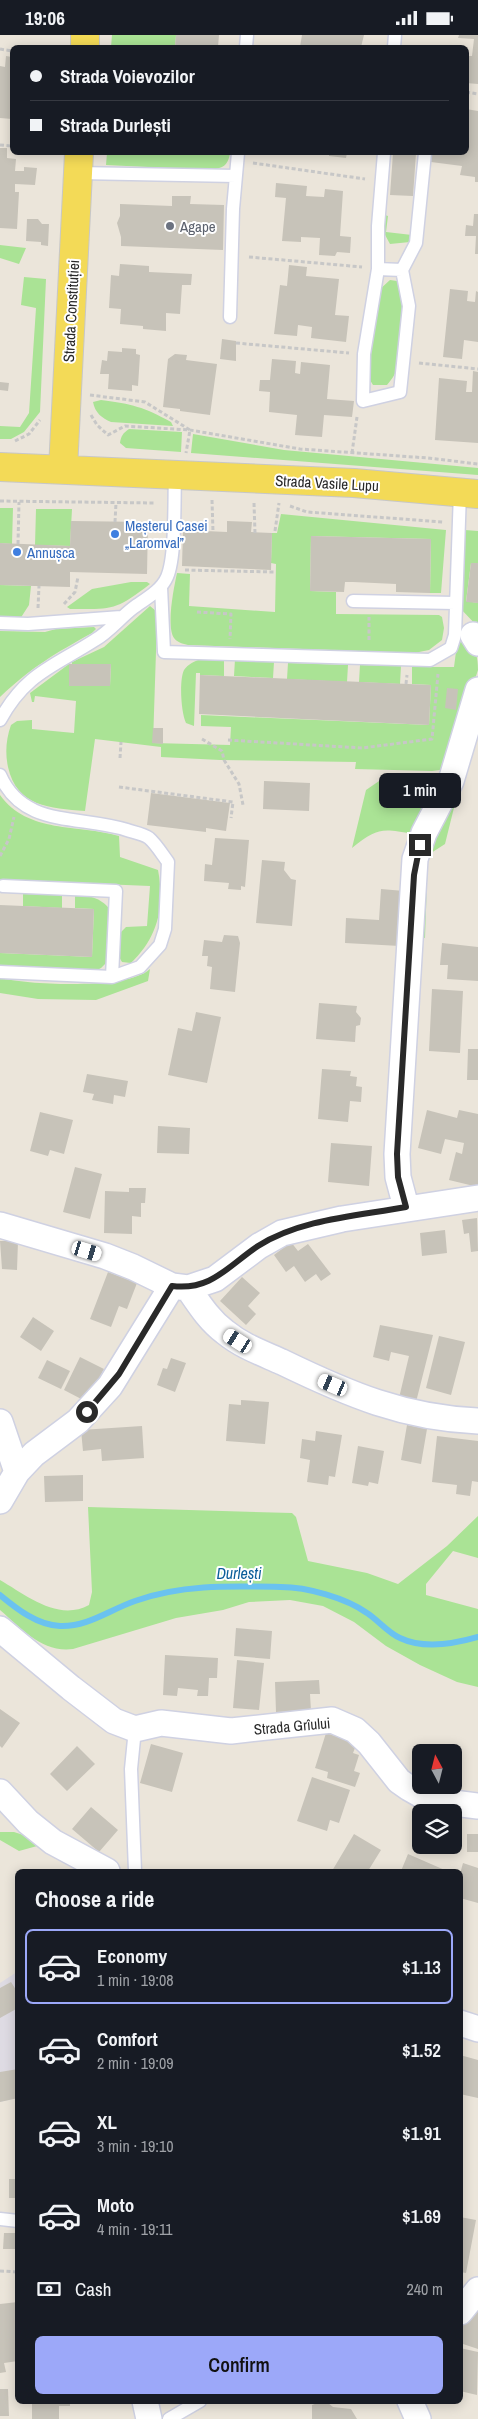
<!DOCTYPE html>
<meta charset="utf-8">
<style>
:root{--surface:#171b24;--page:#242831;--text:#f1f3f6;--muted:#9ea1a6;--line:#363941;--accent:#9ca8f9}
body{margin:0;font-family:"Archivo Narrow",sans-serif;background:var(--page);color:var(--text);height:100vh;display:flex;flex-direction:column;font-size:19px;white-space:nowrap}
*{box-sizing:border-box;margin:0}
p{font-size:16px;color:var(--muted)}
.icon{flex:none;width:28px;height:28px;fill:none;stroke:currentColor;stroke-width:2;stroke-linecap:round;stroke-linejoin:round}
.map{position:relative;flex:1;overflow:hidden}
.panel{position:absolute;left:15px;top:1834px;width:448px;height:535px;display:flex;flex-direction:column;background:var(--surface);border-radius:8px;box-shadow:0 2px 12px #0003}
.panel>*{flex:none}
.top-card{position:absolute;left:10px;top:10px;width:459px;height:110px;border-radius:8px;box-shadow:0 2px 12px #0003;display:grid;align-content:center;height:110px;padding:0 20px;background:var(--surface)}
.needle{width:32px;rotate:353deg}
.tools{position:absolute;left:412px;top:1709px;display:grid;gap:10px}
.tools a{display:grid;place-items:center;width:50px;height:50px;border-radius:8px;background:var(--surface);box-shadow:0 2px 12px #0003;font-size:25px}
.end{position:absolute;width:22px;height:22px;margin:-11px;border:6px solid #292929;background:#fff;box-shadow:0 0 0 2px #fff}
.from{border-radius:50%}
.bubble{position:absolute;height:35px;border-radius:8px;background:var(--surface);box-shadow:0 2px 12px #0003;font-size:16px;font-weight:600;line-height:35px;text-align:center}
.car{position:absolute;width:15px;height:30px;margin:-15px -8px;border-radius:6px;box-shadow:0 0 4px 1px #0007;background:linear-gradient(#fff 24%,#345 0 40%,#fff 0 76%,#345 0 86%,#fff 0)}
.top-card b{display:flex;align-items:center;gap:18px;height:48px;font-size:19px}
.top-card b+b{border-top:1px solid var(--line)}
.top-card i{width:12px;height:12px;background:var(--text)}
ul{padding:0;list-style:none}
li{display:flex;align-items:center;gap:15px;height:75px;margin:0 10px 8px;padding:0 10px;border:2px solid transparent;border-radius:8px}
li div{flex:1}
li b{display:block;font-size:19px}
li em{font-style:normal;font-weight:600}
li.current{border-color:var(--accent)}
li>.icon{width:45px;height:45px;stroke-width:1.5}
h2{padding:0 20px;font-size:22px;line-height:60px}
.pay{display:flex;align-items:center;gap:12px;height:55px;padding:0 20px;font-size:19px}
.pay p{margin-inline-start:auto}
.action{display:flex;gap:10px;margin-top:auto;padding:10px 20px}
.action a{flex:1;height:58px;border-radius:8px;background:var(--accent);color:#111;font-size:20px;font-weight:600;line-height:58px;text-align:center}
.status{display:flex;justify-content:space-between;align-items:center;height:35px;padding:0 25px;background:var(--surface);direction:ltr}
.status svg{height:14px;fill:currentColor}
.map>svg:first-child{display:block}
.industrial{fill:#dedbe3}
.green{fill:#aae395}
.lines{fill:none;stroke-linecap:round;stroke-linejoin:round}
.stream{stroke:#6ac2f0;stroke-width:6}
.building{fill:#c7c3b9}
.lane-casing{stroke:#cfd1e2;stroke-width:15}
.street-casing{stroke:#cfd1e2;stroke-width:28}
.primary-casing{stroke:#c7c7c7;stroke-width:30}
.path{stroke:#c7c7c7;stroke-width:3;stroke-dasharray:4 2.5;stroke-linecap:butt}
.lane{stroke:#fff;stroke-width:12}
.street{stroke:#fff;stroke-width:25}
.primary{stroke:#f3da57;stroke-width:28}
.route{stroke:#292929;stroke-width:6}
.worship-dot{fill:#6b7280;stroke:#fff;stroke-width:2}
.shop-dot{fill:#3f7fe0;stroke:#fff;stroke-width:2}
.labels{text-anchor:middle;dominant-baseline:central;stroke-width:4;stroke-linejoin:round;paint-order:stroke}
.worship-label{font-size:15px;fill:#5b616d;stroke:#fff;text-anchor:start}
.street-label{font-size:15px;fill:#292929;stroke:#fff}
.shop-label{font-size:15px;fill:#366cbe;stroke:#fff;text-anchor:start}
.water-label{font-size:16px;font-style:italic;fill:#0b5e9a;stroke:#fff}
</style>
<div class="status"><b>19:06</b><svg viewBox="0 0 49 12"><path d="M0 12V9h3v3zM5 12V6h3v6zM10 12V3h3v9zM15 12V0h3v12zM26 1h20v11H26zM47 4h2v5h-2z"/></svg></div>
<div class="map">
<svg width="478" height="2384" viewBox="0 0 478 2384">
<rect width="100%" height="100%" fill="#ebe5da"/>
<!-- industrial -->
<path class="industrial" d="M17,1937v126l-17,4v-119z"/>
<!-- green -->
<path class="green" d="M112,0h64l-1,12h-64z
M107,118h123c-2,13 -7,15 -20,17l-104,-5z
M385,180l3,1 -2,16 26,3 -2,7 -20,2 -6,-11z
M0,210l26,3 -7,16 -19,-6z
M24,242l22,2 -6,133 -16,20 -13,7h-11v-13l20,1 9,-14 7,-105 -15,-3z
M390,245l7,1c10,14 5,71 0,88 -2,6 -6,11 -10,16h-14l-6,-10 12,-85z
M101,365c31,4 43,7 70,22l2,4 -62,-4c-9,-4 -16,-9 -18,-20z
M129,394l53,3 -1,20 -55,-4 -6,-5c1,-7 3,-10 9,-14z
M193,399l91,16 194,18v7l-287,-22z
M0,473h13l-1,36 -12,-1z
M36,474h36l-2,37 -35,-1z
M281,479l165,16 -5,63h-11l1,-54 -120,-3 -1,55 26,1v22l103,1 3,2 2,11 -2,12 -13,10 -15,3 -226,-8c-5,-1 -11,-3 -14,-7 -8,-12 0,-51 3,-65l13,1 -1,32 86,6 1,-48 -5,-1 1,-30h5z
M465,495l13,1v32h-7l-5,38 12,2v24l-19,-20z
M131,547h16l3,2c-35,27 -37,25 -80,25l-3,-2 25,-18z
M0,550l31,1 -2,19 -9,14 -20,-1z
M150,571l6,5 1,10 -4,122 77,2 1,-18 -30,-1v-11l228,10 2,-40 -19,-1v-17h42l3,-23 6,-3c13,4 15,17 15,29l-31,93 -7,7 -8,1 -77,-2 1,-7 -136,-2 -59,-3v-10l-66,-8 -10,72c-35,-3 -68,-4 -77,-44 -3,-14 -2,-28 3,-42l6,-4 15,-1v9l42,4 2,-32 -41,-5 -1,6h-2l-2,-9 39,-29v22h41l1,-22h-39v-2l32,-15z
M94,592l2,2 -4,4c-38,21 -60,34 -92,64v-66l45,1 11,-3z
M201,624h23v17l-24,-1v-2h-4l-2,53 -8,-3c-5,-10 -7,-43 -2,-53 4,-6 11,-9 17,-11z
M235,624l39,3 -1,16 -39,-2z
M288,628l60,2 -1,17 -60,-3z
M360,630l41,1 -1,18 -41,-2z
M478,664v12l-33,133 -17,11 -3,83 -9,-2 2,-52 6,-31 6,-20 23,-43z
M382,744l54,3 3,3 -26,49c-32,-6 -36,-6 -61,14l14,-58z
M0,760c28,39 78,29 119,41l1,21 38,13c7,37 0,67 -27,93l-9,-1 -3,-5 2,-25 5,-5 21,-1 3,-40 -146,-6 -4,3z
M23,859l39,1v13l-39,-2z
M75,860c16,1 24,2 35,14l-3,53 -6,6 -6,3 -95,-6v-12l92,4 2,-48 -19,-1z
M150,934l-2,12 -52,19 -58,-1 -38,-6v-15c30,7 128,12 150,-9z
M88,1472l204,6 4,4 12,44 59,12 31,11 49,-38 31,-30v42l-25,-7 -27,33v11l52,14v78l-21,-5 -37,-17 -34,-19 -32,-24 -31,-16 -33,-6 -41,2 -26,8 -47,8 -103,31c-31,4 -51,-20 -73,-39v-30c26,15 58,42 89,25l3,-13z
M0,1797h14l34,11 -29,8 -19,-11z"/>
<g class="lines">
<!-- stream -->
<path class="stream" d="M0,1560c17,14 37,30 60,31 28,1 49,-16 75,-25 47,-17 97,-15 146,-14 26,0 65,11 86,26 11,7 21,20 33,25 23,11 54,6 78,-1"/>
</g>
<!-- building -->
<path class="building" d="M176,0h43l-1,12h-43z
M302,0h62l-3,12h-61z
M459,0h19v49l-12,-1v-27h6l2,-17 -16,-1z
M6,21l6,1v62l-12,-1v-52l5,1z
M466,74l12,2v71h-3v-5l-15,-2 2,-9 -31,-4 1,-9h34z
M0,113h7v10l9,1 -1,12h9v-4l13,1 -2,17 -20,-1v8h4l-2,37 -17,-1z
M329,118h18l-1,5 -17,-2z
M393,118h23l-3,43 -23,-1z
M276,148l31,3 -1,10 18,1 1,-8 18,2 -3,45 11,1 -1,16 -13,-1 -2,4 -16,-1 1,-17 -19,-1v5l-19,-1 4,-43 -11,-1z
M172,161h19l-1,8 34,1 -1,45 -102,-4v-9l-4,-14 3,-7v-12l52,2z
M474,179h4v40h-3l1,-18h-11l1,-11 7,1z
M27,184h11l4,5h7l-1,22 -7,-1v-3l-15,-1z
M120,229l29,2v6l43,2 -1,11h-9l-2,29 -14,-1v18l-23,-2v-3l-23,-2 1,-15 -12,-1 2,-33 8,1z
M289,230l18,2 -1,9 33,3 -4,36 14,1 -3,26 -35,-4 1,-11 -14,-2 -1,11 -23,-2 6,-49 7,1z
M450,254l18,2 -1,10 8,1 1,-11 2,1v50l-14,-2 -2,19 -19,-2z
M222,304l14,2v20l-16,-2z
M122,313l14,1v5l4,1 -2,31 -6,-1v6l-24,-2 1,-15h-9l2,-14 5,1 1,-10 14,1z
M175,319l12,1 -1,5 31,4 -7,51 -30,-4v-2l-17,-2 5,-48z
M272,324l24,2 -1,12 5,1 1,-12 29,3 -3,34 27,2 -2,16 -28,-2 -2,22 -27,-2 2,-20 -28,-3 1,-20 -11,-1 1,-11h10z
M473,336l5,1v71l-43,-3 4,-62 28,3 -1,11h6z
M0,347l9,1 -1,8 -8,-1z
M71,486l77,1 -1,52 -77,-2v15l-70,-2v-42l70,3z
M227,486l25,1 -1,10 21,1 -1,37 -89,-4 1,-36 44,2z
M311,501l120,3 -1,54 -34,-1v-8l-43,-2h-8l-1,10 -34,-1z
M471,528h7v40l-12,-1z
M69,629h42l-1,22h-41z
M200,640l231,10 -2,40 -230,-11z
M447,653l11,1 -2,21 -11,-2z
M153,693h10v16l-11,-1z
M264,746l46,2 -1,28 -46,-2z
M151,758l79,10 -4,28 -20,-3v4l-59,-7z
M215,803l34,2 -4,47 -4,-1v4l-13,-1 1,-6 -25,-2 1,-17 7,1z
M262,825l23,2 -1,8 7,9 5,1 -4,46 -36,-3z
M381,854l23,2 -4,55 -55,-3 1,-25 33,2z
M0,870l94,4 -2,48 -92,-4z
M224,900l14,1 2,7 -5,49 -25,-3 2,-22 -5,-1 1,-10h-6l2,-16 18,2z
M442,908l36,4v34l-31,-2 1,-14h-8z
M432,954l31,2 -3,62 -31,-2z
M319,968l38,3 -1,6 5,6 -1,7 -4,1 -1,16 -39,-3z
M196,977l25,5 -14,66 -39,-8 10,-47 14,3z
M468,1014h10v31h-11z
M322,1034l29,2 -1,5 7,1 -1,9 6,1 -1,15 -11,-1 -2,21 -30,-3z
M87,1039l41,7 -3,16 -11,-2 -1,9 -21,-4 2,-6 -11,-2z
M427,1075l30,8 2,-8 19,4v73l-29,-7 7,-28 6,2 2,-11 -19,-4 -4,15 -23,-6z
M40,1077l33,8 -9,34 -14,-4 -2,6 -18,-5z
M158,1091l32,2 -1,26 -32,-1z
M331,1108l41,3 -3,40 -41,-4z
M75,1132l27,7 -12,45 -27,-7z
M129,1153h17l-1,15h-4v14l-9,-1v18l-28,-1 1,-42 24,1z
M477,1183l1,33 -7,1 -2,-19 -5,1 -2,-14z
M445,1195l2,23 -25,3 -2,-23z
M0,1206h18l-1,29 -15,-1z
M291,1207l7,9 10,-7 23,30 -10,7 -5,-7 -11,8 -11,-16 -8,6 -12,-17z
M108,1237l29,11 -10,26 -8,-3 -8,21 -21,-8z
M242,1242l18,16 -12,13 8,8 -10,11 -26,-24z
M33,1282l21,14 -13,20 -21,-14z
M380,1290l53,10 -17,67 -17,-4 10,-42 -18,-4 -2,9 -16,-4z
M439,1301l26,6 -14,53 -25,-7z
M80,1322l24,12 -17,33 -23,-12z
M171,1323l15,5 -11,29 -18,-7 6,-17 4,1z
M47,1325l23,11 -9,18 -23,-11z
M241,1365l28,2 -4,42 -39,-3 3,-37 12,1z
M407,1390l20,4 -6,35 -20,-4z
M142,1391l2,32 -42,3 -1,-12 -18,2 -2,-21z
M316,1396l26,4 -7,42 -6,-1 -1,9 -21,-3 3,-22 -10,-2 2,-19 13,2z
M437,1401l41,5v41l-6,-1 -2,15 -14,-2 1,-9 -25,-3z
M358,1411l26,5 -6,33 -9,-2 -1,4 -16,-3z
M83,1440v26l-38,1 -1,-26z
M236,1593l36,3 -2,28 -36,-3z
M165,1620l53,3 -1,20h-8l-1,18h-11l1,-6 -20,-2 -1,8 -14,-1z
M237,1625l27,3 -5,47 -26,-2z
M319,1645l1,14h-10l1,17 -35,1 -1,-30z
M0,1674l20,14 -18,25 -2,-2z
M326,1698l31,10 -4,10 6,2 -5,16 6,2 -5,14 -28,-9 1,-6 -13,-4z
M151,1709l32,9 -11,39 -32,-9z
M77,1711l18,18 -28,27 -17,-17z
M312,1742l38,13 -11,33 -9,-3 -3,11 -30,-10z
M91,1772l27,23 -19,22 -27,-23z
M354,1799l27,16 -13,21h-36z
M467,1799h11v18h-11z
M408,1819l39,17h-46z
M463,1828l15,5v35l-18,-5v-24z
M11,1947l7,11v15l-18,10v-30z
M460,2020l18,5v38l-18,-4z
M18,2034v29l-18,4v-30z
M9,2144h9v19h-9z
M460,2182l16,3 -10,53 -6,-1z
M4,2198h14v16h-15z
M18,2267v59l-14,2 2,9 -6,1v-69z
M478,2274v40l-18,-6v-21z
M460,2313l18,4 -1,43 -17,-4z
M0,2354h8l1,27h-9z
M32,2366h38v5h-11v13h-27z
M320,2367l8,1 5,4 18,2 6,10h-45v-14z"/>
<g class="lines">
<defs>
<path id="lane" d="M246,12l1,-12
M394,12l1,-12
M384,118l-6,73v43l-14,85 -1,47 37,-9 9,-86 -7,-36 14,-27 9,-90
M78,138l158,3
M378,234l24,1
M230,282l3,-108 5,-56
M161,552l3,65 266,8 21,-12 4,-13 5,-143
M353,566l102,2
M0,588l28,1 93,-7
M0,685c26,-47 53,-53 95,-80 14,-8 25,-22 38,-32 12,-9 28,-17 34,-31 9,-20 7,-78 8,-102
M0,740c23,53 79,40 127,55 6,2 17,4 22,8 7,6 13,16 19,24l-3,67 -5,16 -20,22 -28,10 -112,-5
M3,851l113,5 -4,86
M135,1694l-4,40 4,102
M0,2184l18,2
M169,2384l31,-18"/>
<path id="street" d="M473,600l5,8
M406,1172l-8,-30 -1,-23 18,-295 9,-26 27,-52 27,-91
M0,1190l105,31 28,11 39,19 16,2 27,-9 44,-33 23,-13 60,-14 136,-21
M188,1253c11,16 21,32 37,44 17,14 37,21 57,30 66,32 122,56 196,59
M0,1387l17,50
M0,1466l17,-29 17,-18 44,-33 32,-35 62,-100
M0,1594l71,59 43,33 21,8 26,-6 70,8 101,-11 23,10 14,13 30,38 10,7 21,12 48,6
M0,1757l28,30 25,20 54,29
M460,1988l18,6
M460,2277l18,-22
M145,2366l4,18
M410,2366l8,18"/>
<path id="primary" d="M85,12v-12
M0,432l354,16 124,11
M63,434l16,-316"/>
</defs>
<!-- lane casing -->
<use href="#lane" class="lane-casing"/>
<!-- street casing -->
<use href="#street" class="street-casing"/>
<!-- primary casing -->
<use href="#primary" class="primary-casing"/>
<!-- path -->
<path class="path" d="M0,14l12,2
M466,57l12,2
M0,110l12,1
M253,128l112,16
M249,222l113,10
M236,308l113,10
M419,328l59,6
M90,360l55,7 45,28 -4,23
M91,380l6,10 11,10 17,-9 65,4 110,19 128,9 50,6
M15,406l14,-7 11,-14
M352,418l5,-36
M212,465l1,32
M0,466l156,2
M254,468l1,30
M290,471l17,6 136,10
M115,487l1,-19
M275,496l4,-28
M18,509l1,-42
M185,535l89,2
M64,569l11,-12 3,-15
M38,573l1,-22
M197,577l34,2 -1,25
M369,605v-23
M406,649l1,-9
M202,704l20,12 2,9 15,24 4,21
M228,705l134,8 70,-9 6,-65
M120,723l1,-16
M119,752l114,15 -2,16
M0,821l9,-17 5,-22
M0,2236l18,1"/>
<!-- lane -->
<use href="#lane" class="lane"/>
<!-- street -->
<use href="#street" class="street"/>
<!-- primary -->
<use href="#primary" class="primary"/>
</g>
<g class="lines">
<!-- route -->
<path class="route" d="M87,1377l32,-38 53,-88c39,5 56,-20 86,-40 43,-27 99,-30 148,-39l-8,-30 -1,-23 17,-279 6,-30"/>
</g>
<!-- markers -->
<circle class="worship-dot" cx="170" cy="191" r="5"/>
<g class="shop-dot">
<circle cx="115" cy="499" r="5"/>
<circle cx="17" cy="517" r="5"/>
</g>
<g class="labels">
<!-- worship labels -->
<g class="worship-label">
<text x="180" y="191">Agape</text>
</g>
<!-- street labels -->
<g class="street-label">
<text transform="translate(71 276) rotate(-87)">Strada Constituției</text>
<text transform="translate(327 448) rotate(3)">Strada Vasile Lupu</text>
<text transform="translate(292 1691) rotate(-5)">Strada Grîului</text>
</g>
<!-- shop labels -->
<g class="shop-label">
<text x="125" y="490">Meșterul Casei<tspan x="125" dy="17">„Laromval”</tspan></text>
<text x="27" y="517">Annușca</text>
</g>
<!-- water labels -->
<g class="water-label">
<text x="239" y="1538">Durlești</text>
</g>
</g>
</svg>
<div class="tools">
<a><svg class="needle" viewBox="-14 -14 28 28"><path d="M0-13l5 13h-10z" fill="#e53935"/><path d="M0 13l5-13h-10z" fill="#9ea1a6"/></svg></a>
<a><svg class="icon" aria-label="layers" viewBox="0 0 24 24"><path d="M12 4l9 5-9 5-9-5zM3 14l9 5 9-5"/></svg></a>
</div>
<i class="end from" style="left:87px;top:1377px"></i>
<i class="end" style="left:420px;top:810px"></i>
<div class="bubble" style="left:379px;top:738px;width:82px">1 min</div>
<i class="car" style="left:87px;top:1216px;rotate:107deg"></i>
<i class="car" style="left:238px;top:1306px;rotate:302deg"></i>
<i class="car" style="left:333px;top:1350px;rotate:293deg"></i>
<div class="top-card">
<b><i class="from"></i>Strada Voievozilor</b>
<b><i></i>Strada Durlești</b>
</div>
<section class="panel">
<h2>Choose a ride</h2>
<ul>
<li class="current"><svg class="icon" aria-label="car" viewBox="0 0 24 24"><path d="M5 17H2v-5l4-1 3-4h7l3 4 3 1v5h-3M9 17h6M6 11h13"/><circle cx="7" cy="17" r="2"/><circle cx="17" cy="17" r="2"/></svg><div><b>Economy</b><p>1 min · 19:08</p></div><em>$1.13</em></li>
<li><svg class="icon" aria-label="car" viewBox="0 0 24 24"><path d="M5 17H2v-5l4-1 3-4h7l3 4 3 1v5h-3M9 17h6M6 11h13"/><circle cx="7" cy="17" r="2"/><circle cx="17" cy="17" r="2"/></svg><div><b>Comfort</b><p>2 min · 19:09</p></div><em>$1.52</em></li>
<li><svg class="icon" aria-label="car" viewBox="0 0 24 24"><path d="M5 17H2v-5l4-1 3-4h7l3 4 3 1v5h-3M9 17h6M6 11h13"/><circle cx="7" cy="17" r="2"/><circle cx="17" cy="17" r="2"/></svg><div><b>XL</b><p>3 min · 19:10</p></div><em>$1.91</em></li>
<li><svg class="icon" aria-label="car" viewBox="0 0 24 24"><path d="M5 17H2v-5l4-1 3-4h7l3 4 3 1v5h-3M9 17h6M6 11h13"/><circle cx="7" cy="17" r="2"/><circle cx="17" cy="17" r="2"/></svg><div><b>Moto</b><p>4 min · 19:11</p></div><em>$1.69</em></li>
</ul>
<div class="pay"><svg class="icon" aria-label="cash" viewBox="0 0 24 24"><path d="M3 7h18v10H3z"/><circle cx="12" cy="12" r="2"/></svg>Cash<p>240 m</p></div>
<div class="action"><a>Confirm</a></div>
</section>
</div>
